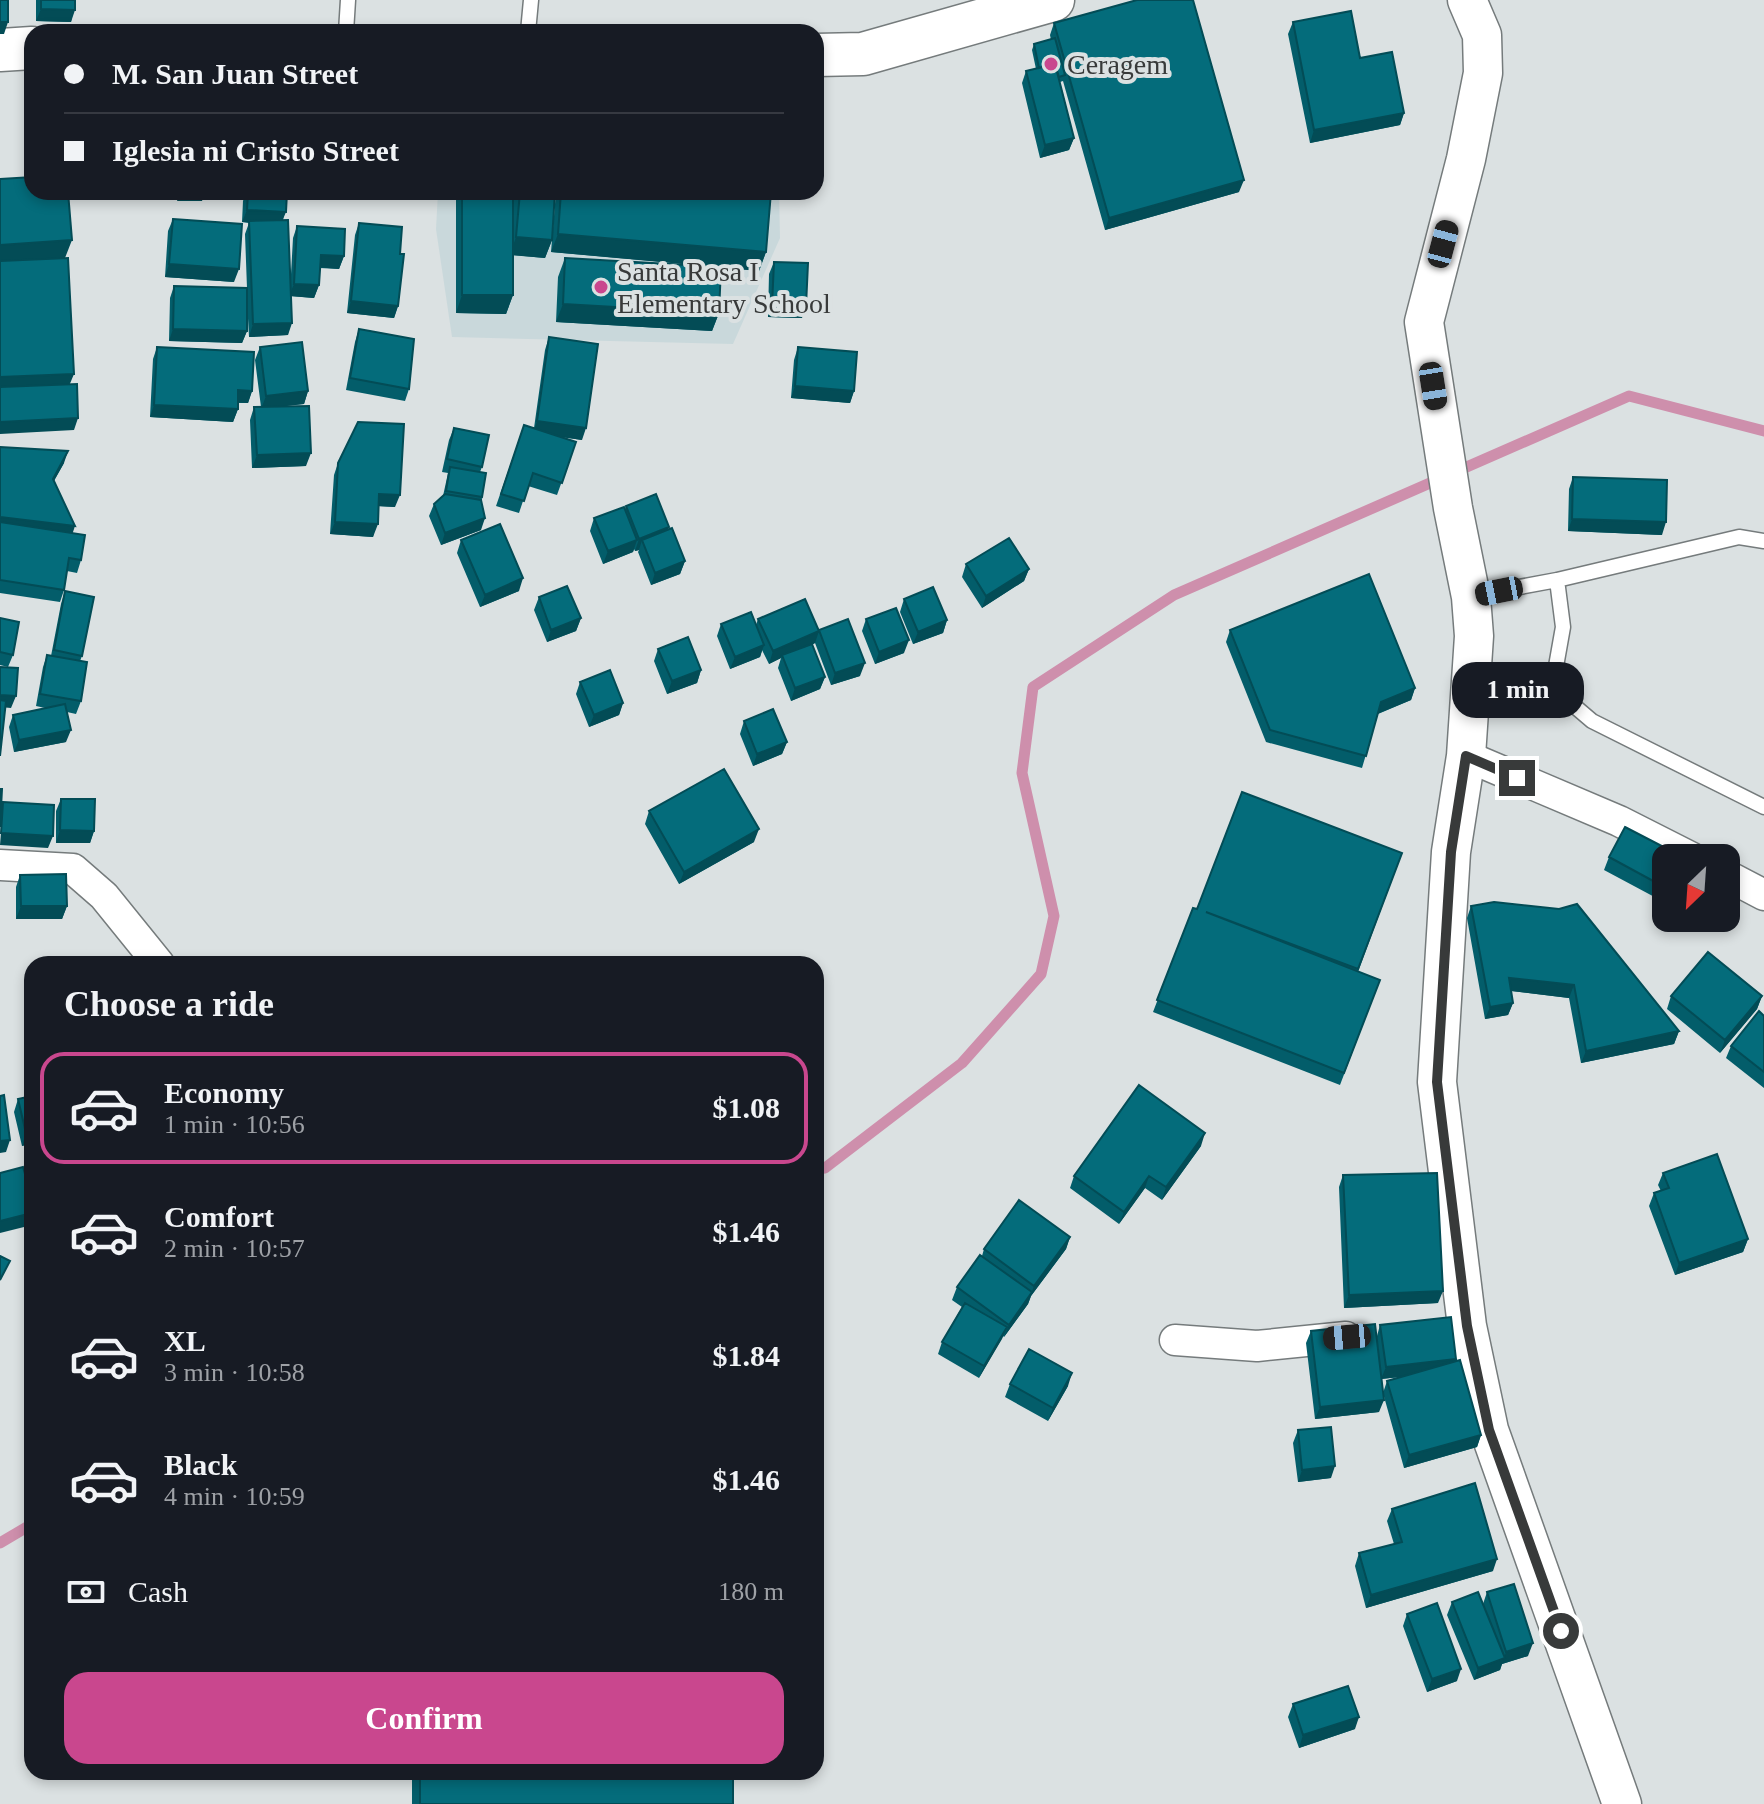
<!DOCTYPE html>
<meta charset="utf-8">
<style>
:root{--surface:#171b24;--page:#20242c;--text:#f1f3f6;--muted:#9ea1a6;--line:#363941;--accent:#c9478e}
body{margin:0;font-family:"Times New Roman",serif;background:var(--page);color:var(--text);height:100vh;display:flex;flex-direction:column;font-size:30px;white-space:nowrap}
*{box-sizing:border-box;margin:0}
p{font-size:26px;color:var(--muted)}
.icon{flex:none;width:44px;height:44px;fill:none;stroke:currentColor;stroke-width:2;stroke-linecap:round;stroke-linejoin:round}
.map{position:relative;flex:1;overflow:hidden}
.panel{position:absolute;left:24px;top:956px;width:800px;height:824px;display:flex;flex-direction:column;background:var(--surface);border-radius:24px;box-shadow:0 4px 12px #0003}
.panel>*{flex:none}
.banner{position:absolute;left:24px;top:24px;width:800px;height:176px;border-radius:24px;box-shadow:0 4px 12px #0003;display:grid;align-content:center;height:176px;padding:0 40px;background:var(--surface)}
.needle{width:52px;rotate:205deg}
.buttons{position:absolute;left:1652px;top:844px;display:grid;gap:16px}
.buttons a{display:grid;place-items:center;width:88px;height:88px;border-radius:16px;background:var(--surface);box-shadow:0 4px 12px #0003;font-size:40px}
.end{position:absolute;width:36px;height:36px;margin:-18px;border:10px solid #383a3a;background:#fff;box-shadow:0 0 0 4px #fff}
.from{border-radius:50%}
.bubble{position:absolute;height:56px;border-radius:24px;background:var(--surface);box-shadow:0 4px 12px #0003;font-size:26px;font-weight:800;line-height:56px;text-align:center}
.car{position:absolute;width:24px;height:48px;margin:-24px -12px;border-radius:10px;box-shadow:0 0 6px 2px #0007;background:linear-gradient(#222 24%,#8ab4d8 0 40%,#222 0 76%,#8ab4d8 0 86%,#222 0)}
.banner b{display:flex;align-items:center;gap:28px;height:76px;font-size:30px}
.banner b+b{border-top:2px solid var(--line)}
.banner i{width:20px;height:20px;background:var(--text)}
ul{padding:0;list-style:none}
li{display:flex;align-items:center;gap:24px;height:112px;margin:0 16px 12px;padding:0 24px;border:4px solid transparent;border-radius:24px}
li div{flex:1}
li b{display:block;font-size:30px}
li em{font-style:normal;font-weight:800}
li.on{border-color:var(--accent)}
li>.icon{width:72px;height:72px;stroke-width:1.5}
h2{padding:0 40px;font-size:36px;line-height:96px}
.pay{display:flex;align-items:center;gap:20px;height:88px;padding:0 40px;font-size:30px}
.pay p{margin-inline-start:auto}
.button{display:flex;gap:16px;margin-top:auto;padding:16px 40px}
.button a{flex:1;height:92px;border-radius:24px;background:var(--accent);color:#fff;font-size:32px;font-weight:800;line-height:92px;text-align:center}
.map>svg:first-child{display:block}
.built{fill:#c9d8db}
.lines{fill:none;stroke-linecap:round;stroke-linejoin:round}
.stream{stroke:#ce8fac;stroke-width:11}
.service-casing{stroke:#757b7c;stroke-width:17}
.minor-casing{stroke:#757b7c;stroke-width:33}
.tertiary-casing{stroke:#757b7c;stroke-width:41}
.secondary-casing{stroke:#757b7c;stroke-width:45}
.service{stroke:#fff;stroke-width:14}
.minor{stroke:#fff;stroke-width:30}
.tertiary{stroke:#fff;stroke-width:38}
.secondary{stroke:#fff;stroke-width:42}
.wall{fill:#035d6a}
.shaded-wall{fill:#034c56}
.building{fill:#046c7b;stroke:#034c56;stroke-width:2}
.route{stroke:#383a3a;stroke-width:10}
.poi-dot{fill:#c9478e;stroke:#dbe1e2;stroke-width:3}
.labels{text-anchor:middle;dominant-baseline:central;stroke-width:8;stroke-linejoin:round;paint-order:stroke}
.poi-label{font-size:28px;fill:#383a3a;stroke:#dbe1e2;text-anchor:start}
</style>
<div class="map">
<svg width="1764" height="1804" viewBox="0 0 1764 1804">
<rect width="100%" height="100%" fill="#dbe1e2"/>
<!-- built -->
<path class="built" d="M438,192h341l1,46 -47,106 -281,-7 -16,-108z"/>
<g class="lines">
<!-- stream -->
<path class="stream" d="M816,1169l9,-1 137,-105 79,-89 13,-58 -32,-143 11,-86 141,-92 455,-199 135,35
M0,1543l32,-19"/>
<defs>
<path id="service" d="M346,32l2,-32
M528,32l3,-32
M1557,580l182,-43 25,4
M1471,596l86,-16 6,47 -8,45 10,26 27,23 172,86"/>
<path id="minor" d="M1466,756l153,65 73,37
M0,865l73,4 31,27 55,68
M1726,875l38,20
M1175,1340l82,6 89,-9"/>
<path id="tertiary" d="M1467,0l15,35 1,38 -17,86 -42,163 29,186 18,89 3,39 -8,120 -15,96 -14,230 30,244 22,104 133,374"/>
<path id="secondary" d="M0,50l32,-2
M816,55l47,-1 190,-54"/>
</defs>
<!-- service casing -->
<use href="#service" class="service-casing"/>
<!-- minor casing -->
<use href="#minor" class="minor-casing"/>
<!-- tertiary casing -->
<use href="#tertiary" class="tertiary-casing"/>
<!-- secondary casing -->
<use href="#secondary" class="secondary-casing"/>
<!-- service -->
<use href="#service" class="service"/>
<!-- minor -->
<use href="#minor" class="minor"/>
<!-- tertiary -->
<use href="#tertiary" class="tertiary"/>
<!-- secondary -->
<use href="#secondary" class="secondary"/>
</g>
<!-- wall -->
<path class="wall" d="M36,0h39l-4,22 -35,-1z
M1293,22l67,36 44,55 -4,12 -90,18 -22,-109z
M1054,23l185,169 -134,38 -42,-149 -3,1 14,56 -5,12 -29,8 -18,-75 4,-12 10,-2 -4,-19 2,-6 17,-4 -1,-5z
M246,192h41l-4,28 8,54 2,-36 4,-12 47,30 -5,13 -19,-1 -1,17 -5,13 -23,-2 -3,39 -39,2 -2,-37v31l-5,12 -73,-2 1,-43 4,-12 73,2 -2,-54 4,-11 -7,-1 1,-21z
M456,192h57v18l1,-18h41l-3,48 -7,18 -32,-3v40l-7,19 -50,-1z
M556,192h215l-5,60 -7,19 -38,-4 -2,46 -7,18 -156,-9 2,-45 7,-19 144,8 -158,-14z
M173,219l61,63 -69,-5 3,-46z
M359,223l41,31 -2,52 -4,12 -47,-5 8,-78z
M774,262l28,56 -34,-1 1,-43z
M359,329l50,60 -4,12 -59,-11 9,-48z
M549,337l33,103 -20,-3 14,5 -19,53 -29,-9 -9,27 -23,-7 28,-81 10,3 11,-78z
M157,347l95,44 -4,12h-10v6l-5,13 -83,-5 3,-58z
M260,347l48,44 -4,13 -23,2 25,60 -54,2 -2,-48 4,-13h7l-6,-47z
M798,347l56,44 -4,12 -59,-5 3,-38z
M454,428l28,39 -2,5 2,25 -1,33 -40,15 -12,-29 5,-12 9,-8 5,-23 -6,-1 7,-32z
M0,447l64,16 -10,18 27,79 -4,13 -10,-2 -3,19 -4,12 -60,-9z
M338,463l57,44 -16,-1 -6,31 -43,-3 4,-59z
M1573,477l89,58 -94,-4 1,-42z
M626,506l42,24 17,31 -5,13 -29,11 -13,-33 1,-2 -4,1 -1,-2 -1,3 -30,12 -13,-33 4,-13 31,-9z
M461,540l58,51 -39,16 -23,-54z
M966,564l63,5 -5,12 -42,27 -20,-31z
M65,591l17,65 -2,5 1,40 -5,13 -9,-2 -1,30 -52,10 -5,-25 4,-12 32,-7 -9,-2 7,-39 4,-12 4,1 10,-52z
M539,597l42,21 -5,13 -29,11 -13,-32z
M904,599l43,21 -4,13 -30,11 -13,-32z
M0,618l13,37 -5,12 -8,-2z
M758,619l61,12 41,45 -29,9 -16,-42 -3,2 13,32 -5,12 -29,12 -13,-33 3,-10 -12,6 -7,-14 -2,7 -30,12 -13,-33 4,-12 35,1z
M866,619l38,34 -29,11 -13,-33z
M1230,630l185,58 -4,12 -33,14 -16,54 -96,-26 -40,-100z
M658,649l43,21 -4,13 -30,11 -13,-33z
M580,682l43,21 -4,12 -30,12 -13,-33z
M744,721l43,21 -5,12 -29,12 -13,-32z
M61,799l33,32 -4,12h-34v-32z
M649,811l105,31 -75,42 -34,-60z
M1402,853l-44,119 22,8 -40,105 -187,-73 40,-104 4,1z
M1609,857l57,1v35l-4,8 -58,-31z
M20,875l47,31 -5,13h-46v-32z
M1471,906l208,125 -5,13 -93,19 -12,-65 -58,-7 2,12 -5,12 -23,4 -18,-101z
M1671,996h91l-5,13 -37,44 -53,-44z
M1764,1016v72l-38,-30 5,-12z
M18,1099l14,44 -10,3 -8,-34z
M1201,1146l-39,54 -17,-12 -26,36 -49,-36 4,-12z
M1663,1173l85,66 -5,13 -68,23 -26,-69 5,-13 7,-2 -3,-6z
M1343,1175l95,128 -94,5 -5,-121z
M1070,1237l-4,12 -35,47 -3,8 -24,33 -1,-1 -24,42 -41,-24 4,-12 20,-35 -10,-7 5,-13 25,-31 2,-7z
M1380,1325l76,34 -1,3 26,73 -4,12 -73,21 -21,-75 4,-12 14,-4 -20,2 -2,33 -64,7 -9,-76 5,-12 66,5z
M1010,1384l58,2 -20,35 -43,-24z
M1298,1430l33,48 -33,4 -5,-39z
M1392,1509l101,62 -127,37 -11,-42 4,-13 35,-9 -7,-23z
M1487,1592l41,64 -26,8 -2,6 -26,10 -27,-65 5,-13 31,2z
M1407,1614l50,67 -30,11 -24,-66z
M1293,1704l62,25 -56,19 -11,-31z
M412,1772h321v32h-321z"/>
<!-- shaded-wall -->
<path class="shaded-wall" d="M41,9l34,1 -4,12 -35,-1z
M0,22h8l-4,12h-4z
M1404,113l-4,12 -90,18 4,-13z
M1074,138l-5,12 -29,8 5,-13z
M1244,180l-5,12 -134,38 4,-12z
M180,192h25l-3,9h-25z
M247,210l39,2 -5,12 -39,-2z
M558,234l208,18 -7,19 -208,-19z
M516,237l36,3 -7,18 -35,-3z
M72,240l-7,18 -65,4v-17z
M321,255l23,1 -5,13 -23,-2z
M169,264l70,5 -5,13 -69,-5z
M294,284l25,1 -5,13 -25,-2z
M462,295h51l-7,19 -50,-1z
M351,301l47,5 -4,12 -47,-5z
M563,304l156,9 -7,18 -156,-9z
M772,305l34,1 -4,12 -34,-1z
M292,323l-4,12 -39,2 4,-13z
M173,329l74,2 -5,12 -73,-2z
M74,374l-5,12 -69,3v-12z
M795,386l59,5 -4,12 -59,-5z
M238,390l14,1 -4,12 -14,-1z
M308,391l-4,13 -43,5 5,-13z
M154,405l84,4 -5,13 -83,-5z
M78,418l-4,12 -74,4v-12z
M537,421l49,7 -4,12 -49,-7z
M68,451l-4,12 -16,28 5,-12z
M311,453l-5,13 -54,2 5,-13z
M379,494l21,1 -5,12 -20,-1z
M0,517l75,9 -4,12 -71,-8z
M485,518l-4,12 -40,15 4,-12z
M1572,519l94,3 -4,13 -94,-4z
M335,522l43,2 -5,13 -43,-3z
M669,527l-5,13h-22l-3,10 -4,1 4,-12z
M637,540l-4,12 -30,12 5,-13z
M685,561l-5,13 -29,11 4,-12z
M1029,569l-5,12 -42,27 4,-12z
M523,578l-4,13 -39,16 5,-12z
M581,618l-5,13 -29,11 4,-12z
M947,620l-4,13 -30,11 5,-12z
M819,631l-4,12 -32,14 -1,-2 -1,3 -12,6 4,-13z
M909,640l-5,13 -29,11 4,-12z
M764,645l-4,12 -30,12 5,-12z
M865,663l-5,13 -29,9 4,-12z
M701,670l-4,13 -30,11 5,-13z
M825,677l-5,12 -29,12 4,-13z
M1415,688l-4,12 -34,14 4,-12z
M0,695l16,1 -5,12 -11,-1z
M623,703l-4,12 -30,12 5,-12z
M71,730l-5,12 -52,10 5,-12z
M787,742l-5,12 -29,12 4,-12z
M759,829l-5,13 -75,42 5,-12z
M60,830l34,1 -4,12h-34z
M1,833l52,3 -5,12 -48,-3z
M21,906h46l-5,13h-46z
M1509,978l65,7 -5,13 -65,-8z
M1762,996l-5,13 -37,44 5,-13z
M1513,1003l-5,12 -23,4 5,-12z
M1679,1031l-5,13 -93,19 5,-12z
M32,1132v11l-10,3 4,-13z
M1205,1133l-4,13 -39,54 4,-13z
M10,1140l-4,12 -6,1v-12z
M1149,1176l-4,12 -26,36 5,-12z
M32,1213v12l-32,8v-12z
M1070,1237l-4,12 -35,47 -3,8 -24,33 5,-12 22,-31 3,-8z
M1748,1239l-5,13 -68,23 4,-12z
M1443,1291l-5,12 -94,5 5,-13z
M1007,1327l-5,12 -23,39 5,-12z
M1456,1359l-5,12 -70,8 5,-12z
M1072,1373l-4,13 -20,35 5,-13z
M1384,1400l-5,12 -64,7 5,-12z
M1481,1435l-4,12 -73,21 5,-13z
M1335,1466l-4,12 -33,4 4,-12z
M1497,1559l-4,12 -127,37 5,-13z
M1533,1643l-5,13 -26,8 -2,6 -26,10 4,-12 26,-10 2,-6z
M1461,1669l-4,12 -30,11 5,-13z
M1359,1717l-4,12 -56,19 4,-13z"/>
<!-- building -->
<path class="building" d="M0,0h8v22h-8z
M41,0h34v10l-34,-1z
M1137,0h56l51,180 -135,38 -55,-195z
M1351,11l9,47 32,-6 12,61 -90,17 -21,-108z
M1055,38l10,37 -6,2 -4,-13 -16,4 -5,-24z
M1055,64l19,74 -29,7 -19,-74z
M32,177v15h36l4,48 -72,5v-66z
M248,192h39l-1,20 -39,-2z
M462,192h51v103h-51z
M520,192h35l-3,48 -36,-3z
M561,192h210l-5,60 -208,-18z
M173,219l69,5 -3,45 -70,-5z
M288,220l4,103 -39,1 -4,-103z
M359,223l43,4 -2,27h4l-6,52 -47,-5z
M297,226l48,3 -1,27 -23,-1 -2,30 -25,-1z
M68,258l6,116 -74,3v-116z
M565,258l156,9 -2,46 -156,-9z
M774,262l34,1 -2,43 -34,-1z
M174,286l73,2v43l-74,-2z
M359,329l55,10 -5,50 -59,-11z
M549,337l49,7 -12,84 -49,-7z
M302,342l6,49 -42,5 -6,-49z
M157,347l97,5 -2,39 -14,-1v19l-84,-4z
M798,347l59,5 -3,39 -59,-5z
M77,384l1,34 -78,4v-35z
M309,406l2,47 -54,2 -3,-48z
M358,422l46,2 -4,71 -21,-1 -1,30 -43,-2 3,-59z
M524,425l52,17 -14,41 -29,-10 -9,28 -23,-7z
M454,428l35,7 -7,32 -35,-8z
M0,447l68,4 -15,28 22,47 -75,-9z
M450,467l36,6 -4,24 -36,-6z
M1573,477l94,3 -1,42 -94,-3z
M445,494l36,6 4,18 -40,15 -11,-29z
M656,494l13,33 -30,12 -13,-33z
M624,507l13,33 -29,11 -14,-33z
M0,522l85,13 -4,25 -12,-2 -5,32 -64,-10z
M500,524l23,54 -38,17 -24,-55z
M672,528l13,33 -30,12 -13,-33z
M1009,538l20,31 -43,27 -20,-32z
M1369,574l46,114 -34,14 -15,54 -96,-26 -40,-100z
M567,586l14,32 -30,12 -12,-33z
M933,587l14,33 -29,12 -14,-33z
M65,591l29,6 -12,59 -28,-6z
M805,599l14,32 -46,20 -15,-32z
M896,608l13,32 -30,12 -13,-33z
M751,612l13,33 -29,12 -14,-33z
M0,618l19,4 -6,33 -13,-3z
M848,619l17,44 -30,10 -16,-43z
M688,637l13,33 -29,11 -14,-32z
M812,644l13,33 -30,11 -13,-33z
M47,655l40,7 -6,39 -41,-7z
M0,667l18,1 -2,28 -16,-1z
M610,670l13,33 -29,12 -14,-33z
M0,700l6,1 -6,55z
M65,704l6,26 -52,10 -6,-25z
M773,709l14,33 -30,12 -13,-33z
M724,769l35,60 -75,43 -35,-61z
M0,789h2l-2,38z
M1242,792l160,61 -44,116 -152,-57 174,68 -36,93 -187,-73 36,-92 4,1z
M61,799h34l-1,32 -34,-1z
M3,802l51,3 -1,31 -52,-3z
M1625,827l58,30 -17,1v30l-57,-31z
M66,874l1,32h-46l-1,-31z
M1494,902l65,7 18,-5 102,127 -93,20 -12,-66 -65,-7 4,25 -23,4 -19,-101z
M1708,952l54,44 -37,44 -54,-44z
M1759,1011l5,5v56l-33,-26z
M1139,1085l66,48 -39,54 -17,-11 -25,36 -50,-36z
M4,1095l6,45 -10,1v-45z
M32,1096v36l-6,1 -8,-34z
M1717,1154l31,85 -69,24 -25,-70 15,-5 -6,-15z
M23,1167l9,31v15l-32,8v-48z
M1437,1173l6,118 -94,4 -6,-120z
M1019,1200l51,37 -36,49 -50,-37z
M980,1255l52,37 -23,33 -52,-38z
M0,1256l10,5 -10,19z
M965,1303l42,24 -23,39 -42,-24z
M1451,1317l5,42 -70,8 -6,-42z
M1375,1324l9,76 -64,7 -9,-76z
M1029,1349l43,24 -19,35 -43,-24z
M1460,1360l21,75 -72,20 -22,-74z
M1331,1427l4,39 -33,4 -4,-40z
M1475,1483l22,76 -126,36 -12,-42 43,-11 -10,-33z
M1514,1584l19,59 -27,9 -19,-60z
M1478,1592l27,66 -27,10 -26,-66z
M1437,1603l24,66 -29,10 -25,-65z
M1348,1686l11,31 -56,18 -10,-31z
M420,1772h313v32h-313z"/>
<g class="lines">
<!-- route -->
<path class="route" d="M1517,778l-51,-22 -15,96 -14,230 30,244 22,104 72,201"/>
</g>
<!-- markers -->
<g class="poi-dot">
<circle cx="1051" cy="64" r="8"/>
<circle cx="601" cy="287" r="8"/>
</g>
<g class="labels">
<!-- poi labels -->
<g class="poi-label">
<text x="1067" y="64">Ceragem</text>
<text x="617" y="271">Santa Rosa I<tspan x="617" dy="32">Elementary School</tspan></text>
</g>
</g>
</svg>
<div class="buttons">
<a><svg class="needle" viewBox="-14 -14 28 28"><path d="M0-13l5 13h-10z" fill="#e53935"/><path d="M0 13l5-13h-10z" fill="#9ea1a6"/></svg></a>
</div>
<i class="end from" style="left:1561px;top:1631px"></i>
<i class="end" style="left:1517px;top:778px"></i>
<div class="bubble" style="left:1452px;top:662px;width:132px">1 min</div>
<i class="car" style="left:1443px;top:244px;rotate:15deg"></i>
<i class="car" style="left:1433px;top:386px;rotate:171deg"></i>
<i class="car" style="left:1499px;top:591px;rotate:259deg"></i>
<i class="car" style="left:1347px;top:1337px;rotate:265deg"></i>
<div class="banner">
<b><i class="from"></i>M. San Juan Street</b>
<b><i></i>Iglesia ni Cristo Street</b>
</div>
<section class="panel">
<h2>Choose a ride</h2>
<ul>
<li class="on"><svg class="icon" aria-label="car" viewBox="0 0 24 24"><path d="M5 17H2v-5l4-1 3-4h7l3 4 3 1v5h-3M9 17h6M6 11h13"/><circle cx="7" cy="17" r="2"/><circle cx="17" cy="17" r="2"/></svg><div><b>Economy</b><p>1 min · 10:56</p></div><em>$1.08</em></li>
<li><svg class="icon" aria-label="car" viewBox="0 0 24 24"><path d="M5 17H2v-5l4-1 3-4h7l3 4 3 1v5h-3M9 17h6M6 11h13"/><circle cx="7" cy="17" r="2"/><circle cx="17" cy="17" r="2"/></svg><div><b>Comfort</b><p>2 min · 10:57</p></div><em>$1.46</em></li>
<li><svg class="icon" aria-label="car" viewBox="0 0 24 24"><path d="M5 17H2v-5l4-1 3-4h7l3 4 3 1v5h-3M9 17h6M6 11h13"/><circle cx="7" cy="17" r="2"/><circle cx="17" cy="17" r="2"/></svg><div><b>XL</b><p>3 min · 10:58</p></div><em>$1.84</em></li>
<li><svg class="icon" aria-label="car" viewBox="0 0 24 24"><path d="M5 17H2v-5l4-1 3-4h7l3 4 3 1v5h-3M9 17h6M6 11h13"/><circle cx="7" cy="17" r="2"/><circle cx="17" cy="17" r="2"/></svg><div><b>Black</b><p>4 min · 10:59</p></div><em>$1.46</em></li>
</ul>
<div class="pay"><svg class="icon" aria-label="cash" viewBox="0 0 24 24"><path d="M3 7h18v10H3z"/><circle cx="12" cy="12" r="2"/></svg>Cash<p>180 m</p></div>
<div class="button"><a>Confirm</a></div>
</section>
</div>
